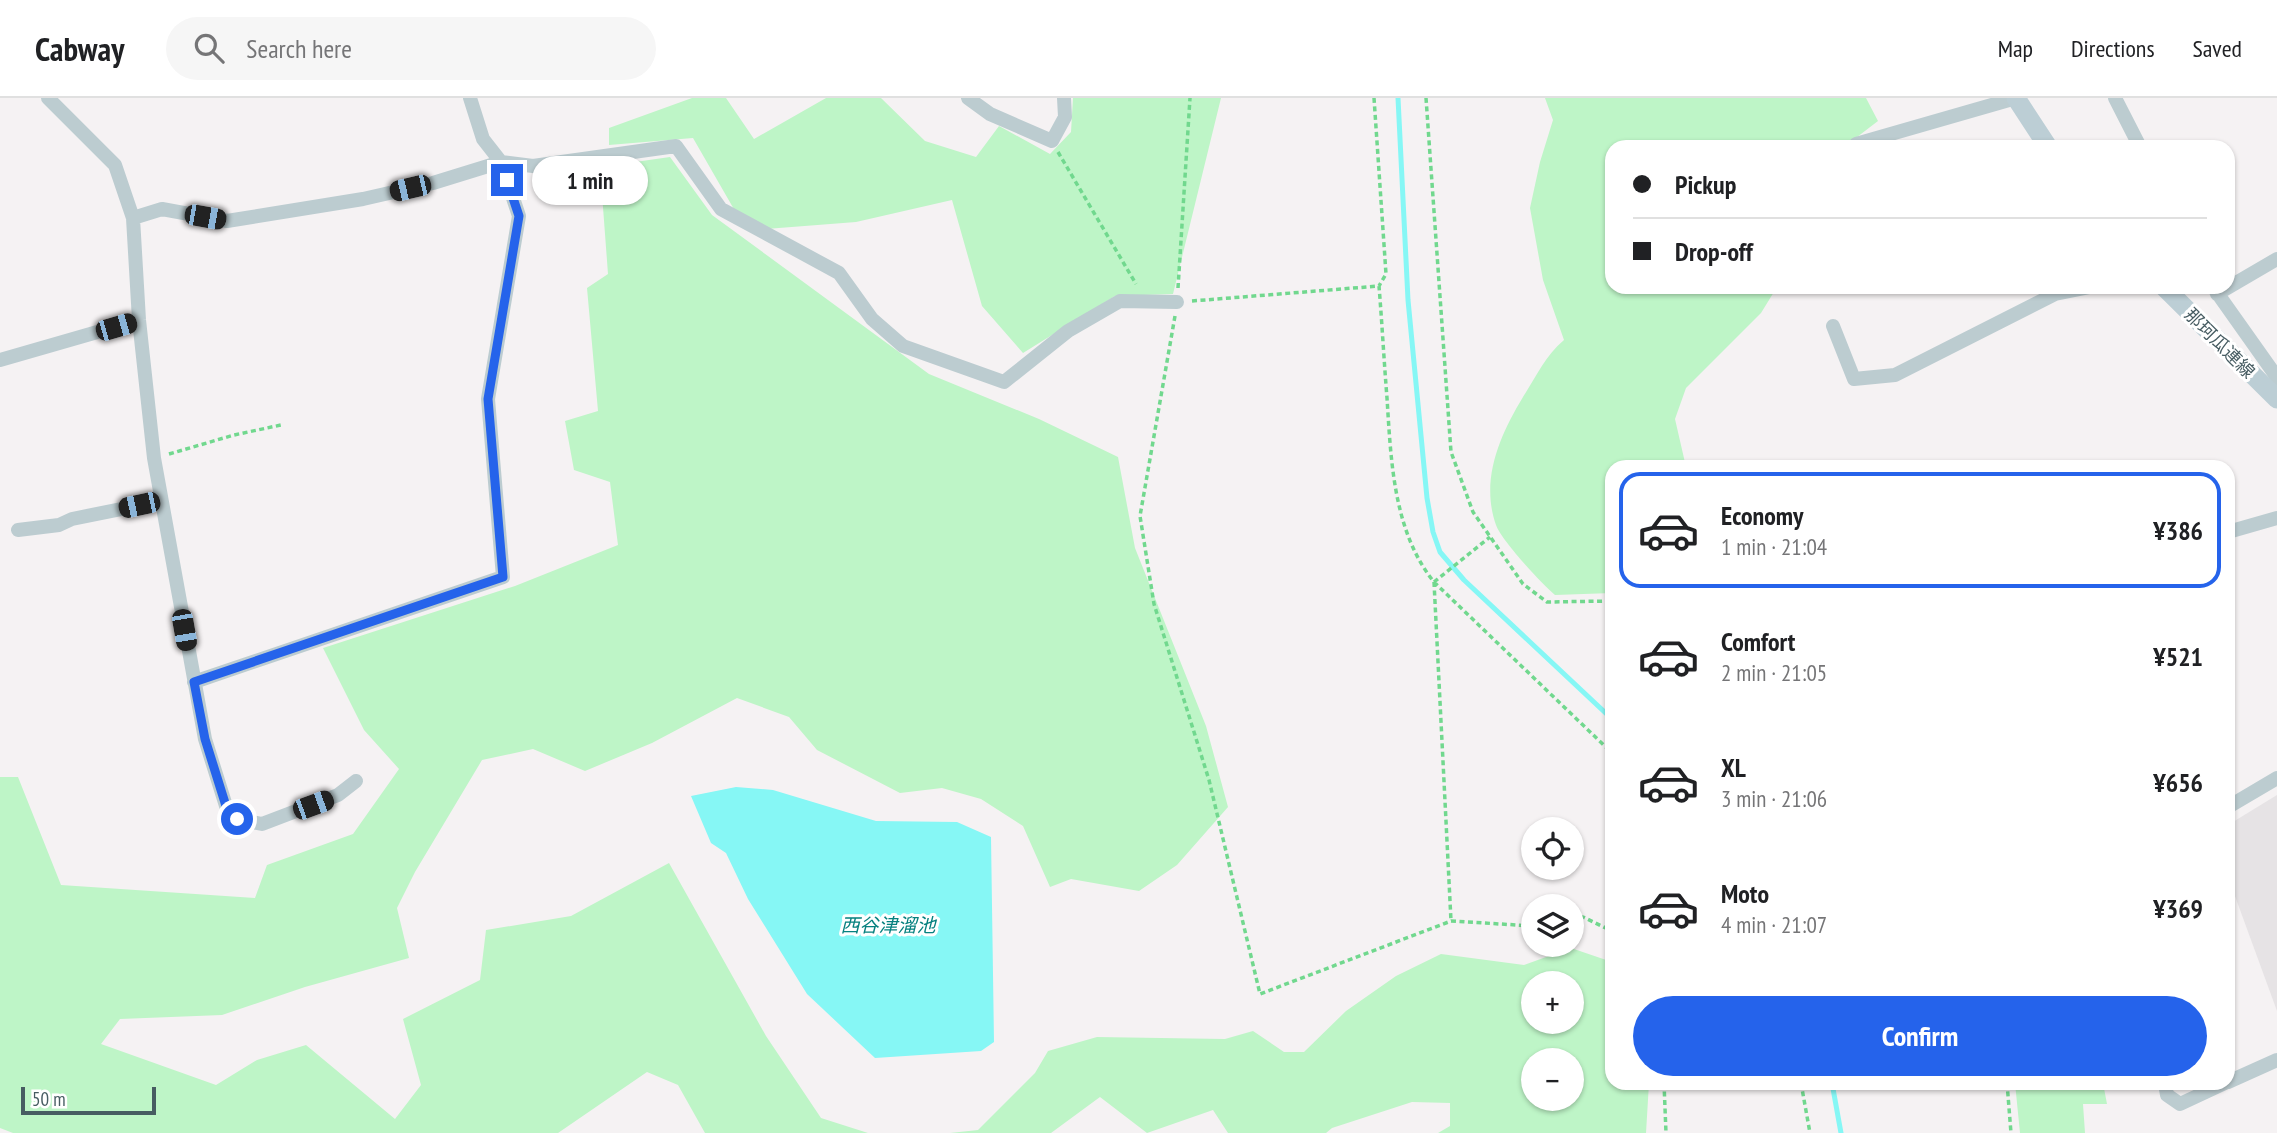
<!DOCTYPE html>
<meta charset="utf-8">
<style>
:root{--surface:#fff;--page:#f6f6f6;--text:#202124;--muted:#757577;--line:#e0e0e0;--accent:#2563eb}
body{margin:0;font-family:"PT Sans Narrow","Noto Sans JP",sans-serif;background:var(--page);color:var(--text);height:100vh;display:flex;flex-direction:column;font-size:26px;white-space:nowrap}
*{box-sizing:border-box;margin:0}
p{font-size:23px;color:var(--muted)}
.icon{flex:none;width:38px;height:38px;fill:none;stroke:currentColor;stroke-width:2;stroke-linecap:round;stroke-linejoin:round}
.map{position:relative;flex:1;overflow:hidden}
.side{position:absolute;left:1605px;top:362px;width:630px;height:630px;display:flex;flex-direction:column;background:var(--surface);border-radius:21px;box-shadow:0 2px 5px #0004}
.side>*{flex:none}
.hud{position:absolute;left:1605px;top:42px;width:630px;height:154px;border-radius:21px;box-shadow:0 2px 5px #0004;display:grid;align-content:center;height:154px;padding:0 28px;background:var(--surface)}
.buttons{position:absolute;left:1521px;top:719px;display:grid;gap:14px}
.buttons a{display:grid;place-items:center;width:63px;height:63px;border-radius:50%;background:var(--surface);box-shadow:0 2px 5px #0004;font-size:35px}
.scale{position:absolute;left:21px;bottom:18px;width:135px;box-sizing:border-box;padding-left:7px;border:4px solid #475c62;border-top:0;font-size:19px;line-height:24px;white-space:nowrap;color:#475c62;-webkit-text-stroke:5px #fff;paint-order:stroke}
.end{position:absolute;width:32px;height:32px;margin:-16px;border:9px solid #2563eb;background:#fff;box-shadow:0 0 0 4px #fff}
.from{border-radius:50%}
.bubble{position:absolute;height:49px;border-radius:24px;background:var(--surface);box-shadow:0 2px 5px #0004;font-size:23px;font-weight:700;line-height:49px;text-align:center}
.car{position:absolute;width:21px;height:42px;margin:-21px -10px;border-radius:9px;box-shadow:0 0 5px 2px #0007;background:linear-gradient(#222 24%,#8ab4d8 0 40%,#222 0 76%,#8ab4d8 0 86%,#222 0)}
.hud b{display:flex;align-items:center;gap:24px;height:66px;font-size:26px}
.hud b+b{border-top:2px solid var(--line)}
.hud i{width:18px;height:18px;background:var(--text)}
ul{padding:12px 0 0;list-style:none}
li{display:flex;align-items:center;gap:21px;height:116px;margin:0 14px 10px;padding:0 14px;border:4px solid transparent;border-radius:21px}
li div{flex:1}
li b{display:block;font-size:26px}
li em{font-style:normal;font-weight:700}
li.on{border-color:var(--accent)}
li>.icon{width:63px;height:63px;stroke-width:1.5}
.action{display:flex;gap:14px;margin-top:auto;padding:14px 28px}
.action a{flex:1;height:80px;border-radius:42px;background:var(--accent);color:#fff;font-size:28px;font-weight:700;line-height:80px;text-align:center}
header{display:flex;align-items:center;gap:42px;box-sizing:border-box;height:98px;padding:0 35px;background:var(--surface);border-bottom:2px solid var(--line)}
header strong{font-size:33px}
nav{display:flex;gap:38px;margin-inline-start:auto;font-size:24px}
.search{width:490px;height:63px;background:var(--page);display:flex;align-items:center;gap:18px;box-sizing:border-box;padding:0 24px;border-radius:38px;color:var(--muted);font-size:26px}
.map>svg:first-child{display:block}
.education{fill:#e6e3e5}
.green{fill:#bef5c7;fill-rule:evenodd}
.water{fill:#86f7f5}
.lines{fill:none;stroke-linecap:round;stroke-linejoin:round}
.stream{stroke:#86f7f5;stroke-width:5}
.path{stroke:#71d88e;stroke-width:3.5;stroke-dasharray:5 3.5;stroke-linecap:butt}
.street{stroke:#bcccd0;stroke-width:14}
.secondary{stroke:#bcced5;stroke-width:19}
.route{stroke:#2563eb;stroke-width:9}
.labels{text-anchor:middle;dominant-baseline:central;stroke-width:6;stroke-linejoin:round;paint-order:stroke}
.street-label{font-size:18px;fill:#475c62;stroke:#fff}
.water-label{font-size:19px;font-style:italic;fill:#06817f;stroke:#fff}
</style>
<header>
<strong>Cabway</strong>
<div class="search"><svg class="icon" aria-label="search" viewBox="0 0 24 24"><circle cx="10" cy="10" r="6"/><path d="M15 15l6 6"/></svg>Search here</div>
<nav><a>Map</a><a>Directions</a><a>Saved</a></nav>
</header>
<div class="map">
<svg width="2277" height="1035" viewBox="0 0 2277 1035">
<rect width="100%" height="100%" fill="#f5f2f3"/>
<!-- education -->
<path class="education" d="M2277,697v216l-49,-134v-52z"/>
<!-- green -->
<path class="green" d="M692,0h34l28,41 72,-41h55l44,43 51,16 23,-31 51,28 21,-22 2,-34h148l-48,196 -58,2 -92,57 -41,-47 -30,-106 -96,22 -90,7 -31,-18 -42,-73 -84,7v-17z
M1545,0h321l12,23 -34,26h-232v140h165l-16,26 -75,75 -11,31 11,48h-74v126l-57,2c-14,-12 -53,-54 -59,-70 -16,-45 4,-90 27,-128 13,-20 22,-41 41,-57l-21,-60 -13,-72 10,-46 13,-42z
M670,59l42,58 217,159 110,45 79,38 17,91 71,178 22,81 -51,58 -38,26 -68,-12 -21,8 -27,-61 -42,-27 -39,-11 -42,5 -83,-43 -28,-33 -52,-19 -85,45 -67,28 -52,-22 -51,11 -67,112 -18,36 12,50 -104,29 -83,28 -102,4 -19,25 115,41 41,-25 49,-15 89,74 26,-34 -18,-66 77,-39 6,-50 85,-14 98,-53 97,173 55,82 47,15h-163l-27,-48 -31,-13 -89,61h-545l-13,-5v-351h18l43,108 194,13 12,-33 86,-31 46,-65 -35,-39 -41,-82 192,-62 103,-41 -8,-63 -36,-12 -9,-49 33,-10 -11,-123 21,-14 -8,-107z
M1571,850l41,14v121h37l-3,50h-208l12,-7v-23l-38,-1 -80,26 -6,5h-98l-15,-23 -66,23 -47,-36 -49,36h-101l28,-3 57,-57 13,-22 49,-14 128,2 28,-8 31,21h20l42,-41 50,-35 45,-22 83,11zM1533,886h39v38h-39zM1572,962v39h-39v-39z
M2015,985h88l4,21h-24l2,29h-65z"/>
<!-- water -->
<path class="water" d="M736,689l37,3 103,31 81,1 34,15 3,205 -13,9 -106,7 -68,-64 -59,-95 -22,-46 -15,-10 -20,-47z"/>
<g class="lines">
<!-- stream -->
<path class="stream" d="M1398,0l10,202 19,198 6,34 7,20 24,28 148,139
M1832,985l9,50"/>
<!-- path -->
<path class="path" d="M1374,0l12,176 -7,12
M1426,0l25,354 22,60 50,72 24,18 65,-1
M1058,54l78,132
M1178,190l12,-190
M1192,203l187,-15c3,37 5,75 8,112 4,62 6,133 47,184l178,171
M1175,218l-35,200 14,88 55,176 51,214 191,-73 82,5
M169,356l65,-19 47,-10
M1434,484l17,339
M1434,484l56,-45
M1572,822l11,-3 29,14
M1664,985l2,50
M1801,985l9,50
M2007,985l4,50"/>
<!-- street -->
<path class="street" d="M48,0l67,67 18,53 6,102 15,138 51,281 21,67 11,13 25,5 76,-29 18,-14
M968,0l22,16 62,27 13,-24 -1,-19
M2115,0l25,49
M1855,49l1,-3 160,-46
M133,120l29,-9 65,12 136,-22 70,-16 68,-21 32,4 143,-20 45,63 118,64 33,46 31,27 101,36 64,-51 52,-30 57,1
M2213,189l63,89 -4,19
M2217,196l60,-35
M1833,228l21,53 41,-4 160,-81 35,-7
M0,262l139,-40
M18,432l41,-5 13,-6 89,-18
M2228,434l49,-14
M194,584l309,-105 -15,-178 31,-183 -18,-54 -18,-23 -13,-41
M2228,709l49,-29
M2228,984l49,-22
M2165,985l2,12 13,9 45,-21"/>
<!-- secondary -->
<path class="secondary" d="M2016,0l32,49
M2164,189l113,112"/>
</g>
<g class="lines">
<!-- route -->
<path class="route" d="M237,721l-11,-13 -21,-67 -11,-57 309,-105 -15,-178 31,-183 -12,-36"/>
</g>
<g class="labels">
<!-- street labels -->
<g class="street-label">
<text transform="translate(2220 245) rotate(45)">那珂瓜連線</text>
</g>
<!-- water labels -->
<g class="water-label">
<text x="888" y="827">西谷津溜池</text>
</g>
</g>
</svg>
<div class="buttons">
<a><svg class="icon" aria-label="locate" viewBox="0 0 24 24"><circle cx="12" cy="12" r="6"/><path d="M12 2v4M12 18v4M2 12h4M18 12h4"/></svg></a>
<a><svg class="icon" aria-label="layers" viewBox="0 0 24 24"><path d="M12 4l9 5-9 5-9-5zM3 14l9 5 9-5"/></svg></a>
<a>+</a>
<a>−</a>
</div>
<div class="scale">50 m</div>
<i class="end from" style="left:237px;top:721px"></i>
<i class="end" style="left:507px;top:82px"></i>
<div class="bubble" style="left:532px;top:58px;width:116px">1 min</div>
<i class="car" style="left:410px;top:90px;rotate:257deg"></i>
<i class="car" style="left:205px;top:119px;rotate:100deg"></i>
<i class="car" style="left:116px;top:229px;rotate:74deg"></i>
<i class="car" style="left:139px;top:407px;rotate:258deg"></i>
<i class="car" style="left:184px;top:532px;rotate:170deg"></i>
<i class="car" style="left:313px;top:707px;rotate:70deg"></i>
<div class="hud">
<b><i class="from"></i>Pickup</b>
<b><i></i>Drop-off</b>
</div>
<section class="side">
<ul>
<li class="on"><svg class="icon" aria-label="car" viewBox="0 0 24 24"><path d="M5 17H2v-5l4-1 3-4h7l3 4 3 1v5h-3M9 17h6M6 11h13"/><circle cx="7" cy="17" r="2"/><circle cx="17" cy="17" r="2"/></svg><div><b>Economy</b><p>1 min · 21:04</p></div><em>¥386</em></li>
<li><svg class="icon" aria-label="car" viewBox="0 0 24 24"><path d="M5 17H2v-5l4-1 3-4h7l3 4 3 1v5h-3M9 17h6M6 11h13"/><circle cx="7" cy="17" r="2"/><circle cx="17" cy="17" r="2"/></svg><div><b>Comfort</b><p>2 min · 21:05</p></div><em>¥521</em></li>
<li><svg class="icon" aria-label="car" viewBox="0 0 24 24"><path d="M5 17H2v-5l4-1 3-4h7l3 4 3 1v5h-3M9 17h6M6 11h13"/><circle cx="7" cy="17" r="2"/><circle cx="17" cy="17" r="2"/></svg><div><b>XL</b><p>3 min · 21:06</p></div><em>¥656</em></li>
<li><svg class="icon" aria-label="car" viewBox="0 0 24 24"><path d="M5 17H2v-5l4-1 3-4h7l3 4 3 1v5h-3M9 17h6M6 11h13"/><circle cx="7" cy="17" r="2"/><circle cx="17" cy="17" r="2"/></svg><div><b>Moto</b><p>4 min · 21:07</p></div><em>¥369</em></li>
</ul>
<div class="action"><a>Confirm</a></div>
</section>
</div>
